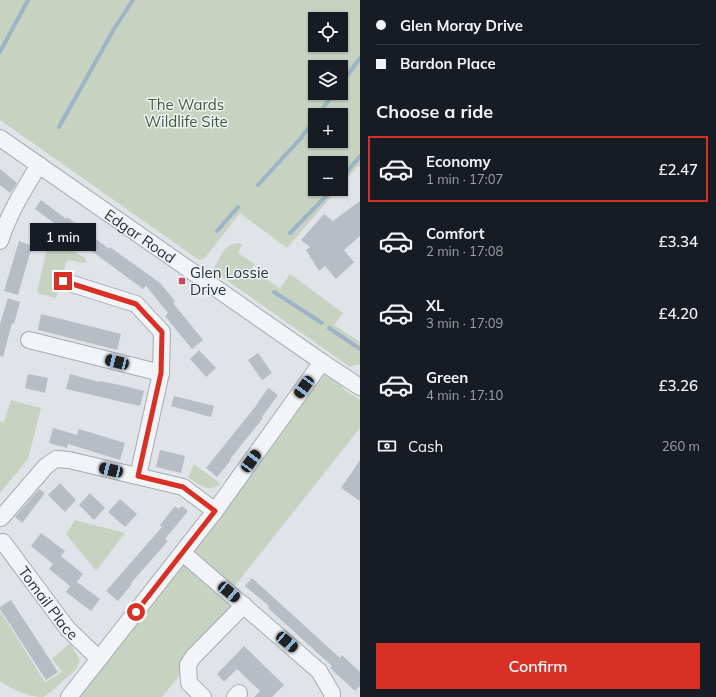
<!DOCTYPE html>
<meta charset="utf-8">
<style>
:root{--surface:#171b24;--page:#20242c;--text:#f1f3f6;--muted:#9ea1a6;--line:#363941;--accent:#d93025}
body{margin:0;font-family:Mulish,sans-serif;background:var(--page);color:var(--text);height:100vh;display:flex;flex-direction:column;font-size:15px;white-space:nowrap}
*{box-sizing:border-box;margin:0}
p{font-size:13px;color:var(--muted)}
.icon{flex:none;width:22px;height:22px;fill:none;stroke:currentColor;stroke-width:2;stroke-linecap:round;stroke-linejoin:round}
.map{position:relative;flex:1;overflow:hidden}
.panel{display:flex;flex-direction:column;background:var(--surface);width:356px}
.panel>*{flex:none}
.guide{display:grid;align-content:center;height:88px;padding:0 16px;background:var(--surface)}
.fabs{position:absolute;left:308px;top:12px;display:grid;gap:8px}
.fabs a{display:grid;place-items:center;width:40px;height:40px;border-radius:0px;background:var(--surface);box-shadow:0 1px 3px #0004;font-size:20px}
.end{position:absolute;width:18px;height:18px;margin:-9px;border:5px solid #d93025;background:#fff;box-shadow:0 0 0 2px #fff}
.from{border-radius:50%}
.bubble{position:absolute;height:28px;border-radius:0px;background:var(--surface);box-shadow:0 1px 3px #0004;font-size:13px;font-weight:600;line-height:28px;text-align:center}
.car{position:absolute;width:12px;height:24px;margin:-12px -6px;border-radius:5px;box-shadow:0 0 3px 1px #0007;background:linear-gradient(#222 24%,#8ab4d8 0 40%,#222 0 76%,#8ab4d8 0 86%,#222 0)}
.guide b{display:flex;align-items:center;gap:14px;height:38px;font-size:15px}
.guide b+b{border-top:1px solid var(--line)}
.guide i{width:10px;height:10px;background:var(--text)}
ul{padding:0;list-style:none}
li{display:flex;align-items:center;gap:12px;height:66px;margin:0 8px 6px;padding:0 8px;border:2px solid transparent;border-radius:0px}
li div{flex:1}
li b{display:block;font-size:15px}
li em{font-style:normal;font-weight:600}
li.current{border-color:var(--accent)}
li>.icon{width:36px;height:36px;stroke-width:1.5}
h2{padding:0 16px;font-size:18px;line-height:48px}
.pay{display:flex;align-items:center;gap:10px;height:44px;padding:0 16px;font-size:15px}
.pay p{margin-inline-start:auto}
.cta{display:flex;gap:8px;margin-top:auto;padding:8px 16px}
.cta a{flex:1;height:46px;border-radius:0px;background:var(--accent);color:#fff;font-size:16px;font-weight:600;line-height:46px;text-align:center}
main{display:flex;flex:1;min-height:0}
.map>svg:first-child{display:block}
.green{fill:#c7d2c1;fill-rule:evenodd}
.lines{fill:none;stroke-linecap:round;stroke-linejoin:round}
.stream{stroke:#9cb4c8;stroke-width:4}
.building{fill:#b7bdc5}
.minor-casing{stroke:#a5abb3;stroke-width:18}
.minor{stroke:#f3f4f7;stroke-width:16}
.route{stroke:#d93025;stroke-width:5}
.poi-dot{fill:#ca4964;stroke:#f0f3f6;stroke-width:1.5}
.labels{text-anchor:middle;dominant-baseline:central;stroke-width:3;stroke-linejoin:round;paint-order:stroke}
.park-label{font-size:15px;fill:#405b37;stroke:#f0f3f6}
.street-label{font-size:15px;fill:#293340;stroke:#f0f3f6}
.poi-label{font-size:15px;fill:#293340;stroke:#f0f3f6;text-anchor:start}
</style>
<main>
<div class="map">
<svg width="360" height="697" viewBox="0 0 360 697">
<rect width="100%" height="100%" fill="#e0e4e9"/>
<!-- green -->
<path class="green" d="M0,0h360v167l-2,-1 -17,19v-22h-26v26h23l-51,59 -47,-35 -35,45 -6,2 -199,-140zM315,19h26v26h-26zM315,67h26v26h-26zM315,115h26v26h-26z
M50,235l36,24v3l-1,1 -18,-3 -11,38 -19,-5z
M238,243l4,1 -4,9 17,11 -4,5 29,19 10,-14 53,39 -9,12 26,17v23l-2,-1 -8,3 -125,-88 -11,-11c6,-10 10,-24 24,-25z
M322,362l24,29 14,9v28l-130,164 14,13 -56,60 -26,32h-93z
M11,400l30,8 -13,51 -28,34v-72l4,1z
M194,464l27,20c-13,9 -22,1 -33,-7z
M75,520l50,13 -29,38 -30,-37z
M0,611l45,71 17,-10 -10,-13 18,-16 10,17c-4,12 -8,13 -17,21 -6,5 -13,13 -20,16 -14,0 -32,-8 -43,-16z"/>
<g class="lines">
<!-- stream -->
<path class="stream" d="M0,52l28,-52
M341,84l19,-26
M318,115l16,-22
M59,127l55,-98 19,-29
M341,179l19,-23
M258,185l43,-47 14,-19
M217,231l21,-24
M290,233l43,-44
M274,292l48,31
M329,328l31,21"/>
</g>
<!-- building -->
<path class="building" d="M0,169l17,14 -7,10 -10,-8z
M41,200l25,19 1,-2 42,32 1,-2 50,36 15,18 -2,2 30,37 -11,9 -27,-33 3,-3 -22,-27 -3,3 -108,-80z
M360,201v35l-16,14 10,12 -18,17 -11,-13 -6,5 -13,-21 4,-3 -9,-7 23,-26 9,7z
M19,241l13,5 -14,49 -14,-4z
M8,298l12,4 -6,22 -2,-1 -9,34 -3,-1v-32z
M41,314l80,20 -4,16 -79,-20z
M199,350l17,18 -10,9 -16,-18z
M258,353l14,20 -10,7 -14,-20z
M28,374l20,4 -3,15 -20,-5z
M70,374l29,8v-1l21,4 24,6 -4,15 -74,-17z
M268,388l10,7 -16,22 1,1 -33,41 1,1 -14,17 -11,-9 49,-61z
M174,396l40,10 -3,11 -40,-11z
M53,428l24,7 2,-6 46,14 -5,17 -52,-16 -1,4 -18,-5z
M160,450l25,6 -4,17 -25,-6z
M360,460v41l-19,-13z
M60,483l16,17 -11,12 -17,-17z
M39,489l6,4 -23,30 -7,-6z
M90,493l15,15 -11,12 -15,-15z
M120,499l17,15 -12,13 -17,-15z
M175,506l4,3 3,-3 6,5 -23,28 3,2 -37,42 1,1 -14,17 -12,-10 56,-64 -2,-2z
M41,533l24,18 -4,5 22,18 -6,8 23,17 -9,12 -25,-19 4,-6 -21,-17 4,-5 -22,-18z
M252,578l88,80 2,-3 18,17v14l-5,5 -25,-23 2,-2 -64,-58 1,-2 -24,-20z
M11,600l47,72 -12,8 -46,-71v-2z
M244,646l40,39 -12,12h-18l6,-6 -23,-22 -13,13 -7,-8z"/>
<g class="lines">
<defs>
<g id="minor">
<path id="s1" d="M0,138l322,224 38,25"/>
<path d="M0,241c9,-28 24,-52 39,-76"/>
<path d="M63,281l73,23 26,28 -1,41 -23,103"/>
<path d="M29,340l132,33"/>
<path d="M1,518l45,-52 10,-7 13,1 114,27 32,24"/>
<path id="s2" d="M3,542l64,86 32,31"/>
<path d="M183,553l136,118 13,22v4"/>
<path d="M69,697l146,-186 107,-149"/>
<path d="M203,697l-14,-14 -1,-18 5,-8 51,-52"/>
<path d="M235,697l4,-4"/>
</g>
</defs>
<!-- minor casing -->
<use href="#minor" class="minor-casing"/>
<!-- minor -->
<use href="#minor" class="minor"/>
</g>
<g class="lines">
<!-- route -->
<path class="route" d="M63,281l73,23 26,28 -1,41 -23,103 45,11 32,24 -79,101"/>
</g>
<!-- markers -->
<rect class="poi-dot" x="178" y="277" width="8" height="8" rx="2"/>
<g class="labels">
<!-- park labels -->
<g class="park-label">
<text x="186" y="104">The Wards<tspan x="186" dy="17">Wildlife Site</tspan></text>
</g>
<!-- street labels -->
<g class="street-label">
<text stroke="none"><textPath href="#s1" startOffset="171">Edgar Road</textPath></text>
<text stroke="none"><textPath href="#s2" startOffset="76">Tomail Place</textPath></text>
</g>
<!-- poi labels -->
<g class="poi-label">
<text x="190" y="272">Glen Lossie<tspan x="190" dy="17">Drive</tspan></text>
</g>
</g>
</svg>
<div class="fabs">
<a><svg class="icon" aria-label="locate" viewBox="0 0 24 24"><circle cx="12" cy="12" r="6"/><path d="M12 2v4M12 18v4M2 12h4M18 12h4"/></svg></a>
<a><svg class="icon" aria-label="layers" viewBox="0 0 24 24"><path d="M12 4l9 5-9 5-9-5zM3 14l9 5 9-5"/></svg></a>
<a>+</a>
<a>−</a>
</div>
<i class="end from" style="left:136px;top:612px"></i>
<i class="end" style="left:63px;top:281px"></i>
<div class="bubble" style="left:30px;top:223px;width:66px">1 min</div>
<i class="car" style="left:117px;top:362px;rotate:284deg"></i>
<i class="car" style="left:304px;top:387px;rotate:216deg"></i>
<i class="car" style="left:251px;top:461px;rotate:36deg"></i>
<i class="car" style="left:111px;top:470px;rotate:283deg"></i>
<i class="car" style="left:229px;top:592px;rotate:130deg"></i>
<i class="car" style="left:287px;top:642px;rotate:131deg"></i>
</div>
<section class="panel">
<div class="guide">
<b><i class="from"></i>Glen Moray Drive</b>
<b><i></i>Bardon Place</b>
</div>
<h2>Choose a ride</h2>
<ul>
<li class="current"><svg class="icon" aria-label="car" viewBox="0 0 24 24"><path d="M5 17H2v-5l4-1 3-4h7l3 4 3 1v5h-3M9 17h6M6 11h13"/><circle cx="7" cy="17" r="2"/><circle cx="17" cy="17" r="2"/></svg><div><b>Economy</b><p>1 min · 17:07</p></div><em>£2.47</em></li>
<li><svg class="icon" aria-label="car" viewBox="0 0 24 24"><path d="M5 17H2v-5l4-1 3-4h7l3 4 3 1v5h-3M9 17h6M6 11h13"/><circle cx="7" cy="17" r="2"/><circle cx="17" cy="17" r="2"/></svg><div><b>Comfort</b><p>2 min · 17:08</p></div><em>£3.34</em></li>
<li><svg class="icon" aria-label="car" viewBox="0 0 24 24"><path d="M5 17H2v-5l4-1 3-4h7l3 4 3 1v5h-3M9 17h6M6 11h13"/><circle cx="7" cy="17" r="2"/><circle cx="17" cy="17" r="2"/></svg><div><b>XL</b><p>3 min · 17:09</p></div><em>£4.20</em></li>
<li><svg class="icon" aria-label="car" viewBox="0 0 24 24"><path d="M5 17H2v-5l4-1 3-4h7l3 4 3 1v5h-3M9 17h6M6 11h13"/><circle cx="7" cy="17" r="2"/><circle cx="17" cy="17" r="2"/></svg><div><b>Green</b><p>4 min · 17:10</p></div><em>£3.26</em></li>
</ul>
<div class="pay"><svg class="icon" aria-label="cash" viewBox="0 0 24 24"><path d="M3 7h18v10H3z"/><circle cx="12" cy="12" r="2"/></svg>Cash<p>260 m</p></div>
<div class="cta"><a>Confirm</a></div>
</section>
</main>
